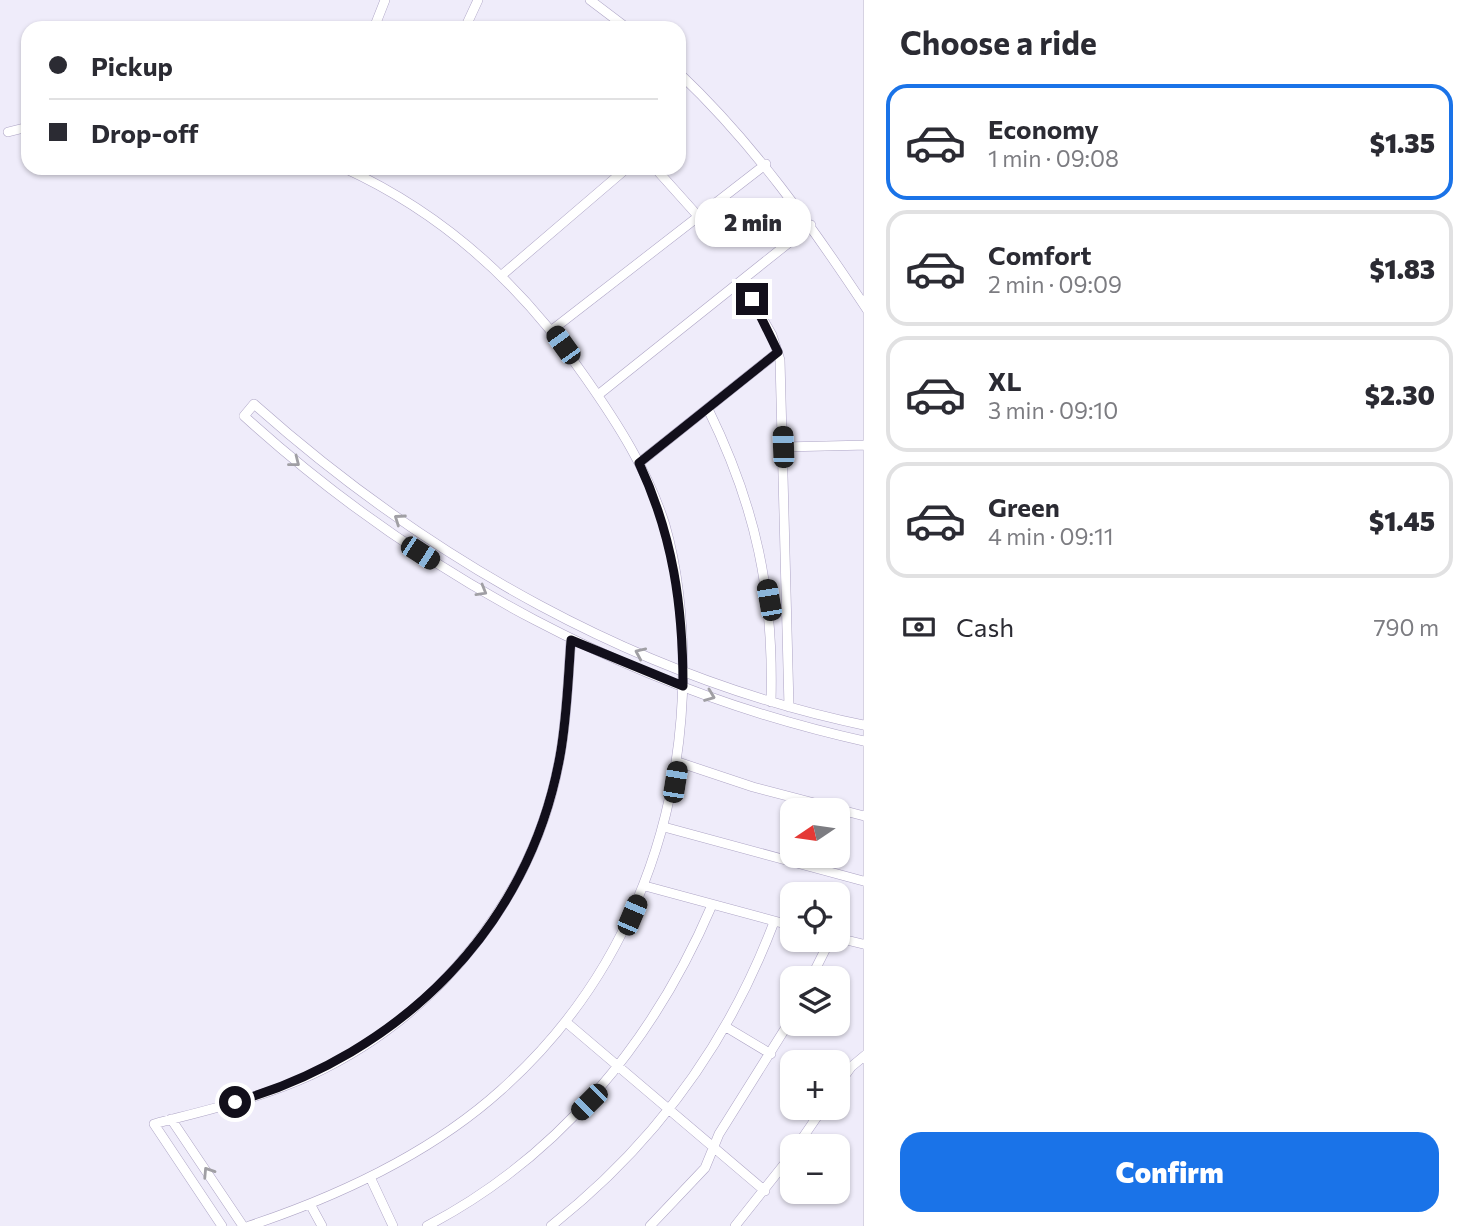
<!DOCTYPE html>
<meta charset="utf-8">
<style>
:root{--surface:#fff;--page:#f7f7f7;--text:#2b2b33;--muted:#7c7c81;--line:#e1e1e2;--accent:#1a73e8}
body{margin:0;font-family:Commissioner,sans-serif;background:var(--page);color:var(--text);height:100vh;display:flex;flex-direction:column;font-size:26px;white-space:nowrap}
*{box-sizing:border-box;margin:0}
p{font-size:23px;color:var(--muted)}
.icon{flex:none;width:38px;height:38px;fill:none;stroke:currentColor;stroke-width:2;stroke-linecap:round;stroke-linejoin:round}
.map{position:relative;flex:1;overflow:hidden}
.side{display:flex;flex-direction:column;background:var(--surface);width:595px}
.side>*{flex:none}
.hud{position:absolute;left:21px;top:21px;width:665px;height:154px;border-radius:21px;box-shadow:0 2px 5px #0004;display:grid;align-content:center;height:154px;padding:0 28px;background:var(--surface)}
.needle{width:46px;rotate:257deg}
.controls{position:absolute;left:780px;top:798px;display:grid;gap:14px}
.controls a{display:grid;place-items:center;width:70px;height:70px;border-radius:14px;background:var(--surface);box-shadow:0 2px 5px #0004;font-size:35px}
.end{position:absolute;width:32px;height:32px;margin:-16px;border:9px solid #120f1b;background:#fff;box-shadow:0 0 0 4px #fff}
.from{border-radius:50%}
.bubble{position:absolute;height:49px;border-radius:21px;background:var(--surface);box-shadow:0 2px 5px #0004;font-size:23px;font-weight:800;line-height:49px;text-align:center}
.car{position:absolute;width:21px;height:42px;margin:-21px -10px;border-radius:9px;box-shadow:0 0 5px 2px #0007;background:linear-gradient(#222 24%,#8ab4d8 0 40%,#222 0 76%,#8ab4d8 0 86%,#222 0)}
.hud b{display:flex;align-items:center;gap:24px;height:66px;font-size:26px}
.hud b+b{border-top:2px solid var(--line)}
.hud i{width:18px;height:18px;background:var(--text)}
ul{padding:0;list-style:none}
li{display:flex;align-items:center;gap:21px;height:116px;margin:0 14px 10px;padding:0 14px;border:4px solid var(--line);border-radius:21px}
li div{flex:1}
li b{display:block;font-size:26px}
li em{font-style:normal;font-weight:800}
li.selected{border-color:var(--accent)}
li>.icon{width:63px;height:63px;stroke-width:1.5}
h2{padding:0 28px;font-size:32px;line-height:84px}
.pay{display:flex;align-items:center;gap:18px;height:77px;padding:0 28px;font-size:26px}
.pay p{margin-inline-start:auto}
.primary-button{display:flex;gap:14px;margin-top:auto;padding:14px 28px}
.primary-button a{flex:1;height:80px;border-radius:21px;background:var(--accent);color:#fff;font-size:28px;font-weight:800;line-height:80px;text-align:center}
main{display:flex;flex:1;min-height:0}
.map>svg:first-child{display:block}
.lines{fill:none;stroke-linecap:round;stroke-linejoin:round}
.minor-casing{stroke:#ada4c5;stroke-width:10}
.minor{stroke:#fff;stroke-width:9}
.oneway{stroke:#a09fa4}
.route{stroke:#120f1b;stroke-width:9}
</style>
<main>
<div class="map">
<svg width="872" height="1226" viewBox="0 0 872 1226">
<rect width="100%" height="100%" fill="#efecfa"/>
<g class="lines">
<defs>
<path id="minor" d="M590,0l37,28
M374,28l11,-28
M465,28l13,-28
M679,73c75,71 132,152 189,238
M8,132l20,-5
M655,168l43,48
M502,275l125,-107
M741,281l31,54 8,25 9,347
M552,330l214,-166
M598,395l213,-170
M708,409c48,98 66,183 63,293
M783,447l85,-2
M639,463l139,-111
M868,742c-233,-51 -448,-166 -624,-326l10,-12c174,155 384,275 614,322
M678,762l75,25 115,30
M664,827l203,55
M645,886l148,40
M838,938l29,7
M811,978l19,-38
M566,1022l199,169
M726,1027l45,27
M838,1085l13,-18 18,-15
M171,1119l72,107
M797,1146l26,-38
M370,1177l23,49
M310,1204l12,22
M222,1226l-68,-102c53,-14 107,-26 157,-49 127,-59 225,-180 249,-319 7,-38 8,-78 11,-116
M249,1226c90,-30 181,-72 252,-136 121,-108 181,-258 182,-419 0,-50 -4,-98 -18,-146 -17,-54 -47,-101 -80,-148 -62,-91 -140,-163 -241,-209
M427,1226c132,-69 227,-185 285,-321
M551,1226c103,-81 177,-182 223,-304
M650,1226l55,-58 14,-34 74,-118
M735,1226l58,-73
M868,1226v-1226"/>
</defs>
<!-- minor casing -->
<use href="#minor" class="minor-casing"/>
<!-- minor -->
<use href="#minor" class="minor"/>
</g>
<!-- one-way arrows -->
<defs><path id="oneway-chevron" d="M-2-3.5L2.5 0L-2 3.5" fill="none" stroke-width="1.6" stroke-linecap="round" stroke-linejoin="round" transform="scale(1.75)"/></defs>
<g class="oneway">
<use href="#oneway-chevron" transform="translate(295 462) rotate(38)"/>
<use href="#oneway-chevron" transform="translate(399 519) rotate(-145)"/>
<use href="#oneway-chevron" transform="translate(482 591) rotate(30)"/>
<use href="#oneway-chevron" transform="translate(640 653) rotate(-156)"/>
<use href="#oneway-chevron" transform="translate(710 696) rotate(21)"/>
<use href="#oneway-chevron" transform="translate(208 1172) rotate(-123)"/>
</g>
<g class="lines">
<!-- route -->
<path class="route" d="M235,1102c165,-48 294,-173 325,-346 7,-38 8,-77 11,-116l112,46c0,-80 -10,-150 -44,-223l139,-111 -26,-53"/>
</g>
</svg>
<div class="controls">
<a><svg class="needle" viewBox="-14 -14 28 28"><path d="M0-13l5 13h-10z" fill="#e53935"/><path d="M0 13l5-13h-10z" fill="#7c7c81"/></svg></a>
<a><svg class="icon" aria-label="locate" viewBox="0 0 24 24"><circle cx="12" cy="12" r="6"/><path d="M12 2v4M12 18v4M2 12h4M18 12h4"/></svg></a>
<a><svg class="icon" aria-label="layers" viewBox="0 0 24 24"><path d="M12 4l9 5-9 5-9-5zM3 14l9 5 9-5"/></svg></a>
<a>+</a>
<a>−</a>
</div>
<i class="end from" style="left:235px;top:1102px"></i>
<i class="end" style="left:752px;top:299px"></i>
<div class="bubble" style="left:695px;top:198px;width:116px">2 min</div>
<i class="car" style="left:563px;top:345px;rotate:324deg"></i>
<i class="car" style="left:783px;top:447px;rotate:358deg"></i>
<i class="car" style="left:420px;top:553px;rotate:123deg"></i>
<i class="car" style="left:769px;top:600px;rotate:350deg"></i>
<i class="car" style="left:675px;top:782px;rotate:9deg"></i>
<i class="car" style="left:632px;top:915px;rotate:23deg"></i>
<i class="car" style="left:589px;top:1102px;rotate:225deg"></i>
<div class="hud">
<b><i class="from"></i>Pickup</b>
<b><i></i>Drop-off</b>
</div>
</div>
<section class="side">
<h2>Choose a ride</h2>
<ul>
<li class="selected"><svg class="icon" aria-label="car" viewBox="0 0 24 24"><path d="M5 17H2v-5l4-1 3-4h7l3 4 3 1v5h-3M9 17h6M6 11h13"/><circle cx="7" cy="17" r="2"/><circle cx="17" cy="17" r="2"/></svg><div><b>Economy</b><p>1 min · 09:08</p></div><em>$1.35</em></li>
<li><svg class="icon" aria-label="car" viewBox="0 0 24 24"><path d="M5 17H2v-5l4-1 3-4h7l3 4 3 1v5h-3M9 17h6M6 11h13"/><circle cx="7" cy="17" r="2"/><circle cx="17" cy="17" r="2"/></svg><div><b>Comfort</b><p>2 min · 09:09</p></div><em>$1.83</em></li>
<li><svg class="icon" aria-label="car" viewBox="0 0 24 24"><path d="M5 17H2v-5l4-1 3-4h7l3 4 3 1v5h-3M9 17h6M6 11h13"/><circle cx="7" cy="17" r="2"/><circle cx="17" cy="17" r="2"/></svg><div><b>XL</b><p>3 min · 09:10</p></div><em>$2.30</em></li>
<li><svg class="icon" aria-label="car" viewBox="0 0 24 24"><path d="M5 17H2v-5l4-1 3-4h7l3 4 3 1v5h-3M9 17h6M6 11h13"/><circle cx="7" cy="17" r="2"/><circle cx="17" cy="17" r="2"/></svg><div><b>Green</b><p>4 min · 09:11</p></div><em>$1.45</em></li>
</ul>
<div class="pay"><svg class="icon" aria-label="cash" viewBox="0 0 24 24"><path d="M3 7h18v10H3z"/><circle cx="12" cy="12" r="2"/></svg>Cash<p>790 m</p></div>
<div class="primary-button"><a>Confirm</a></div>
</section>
</main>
